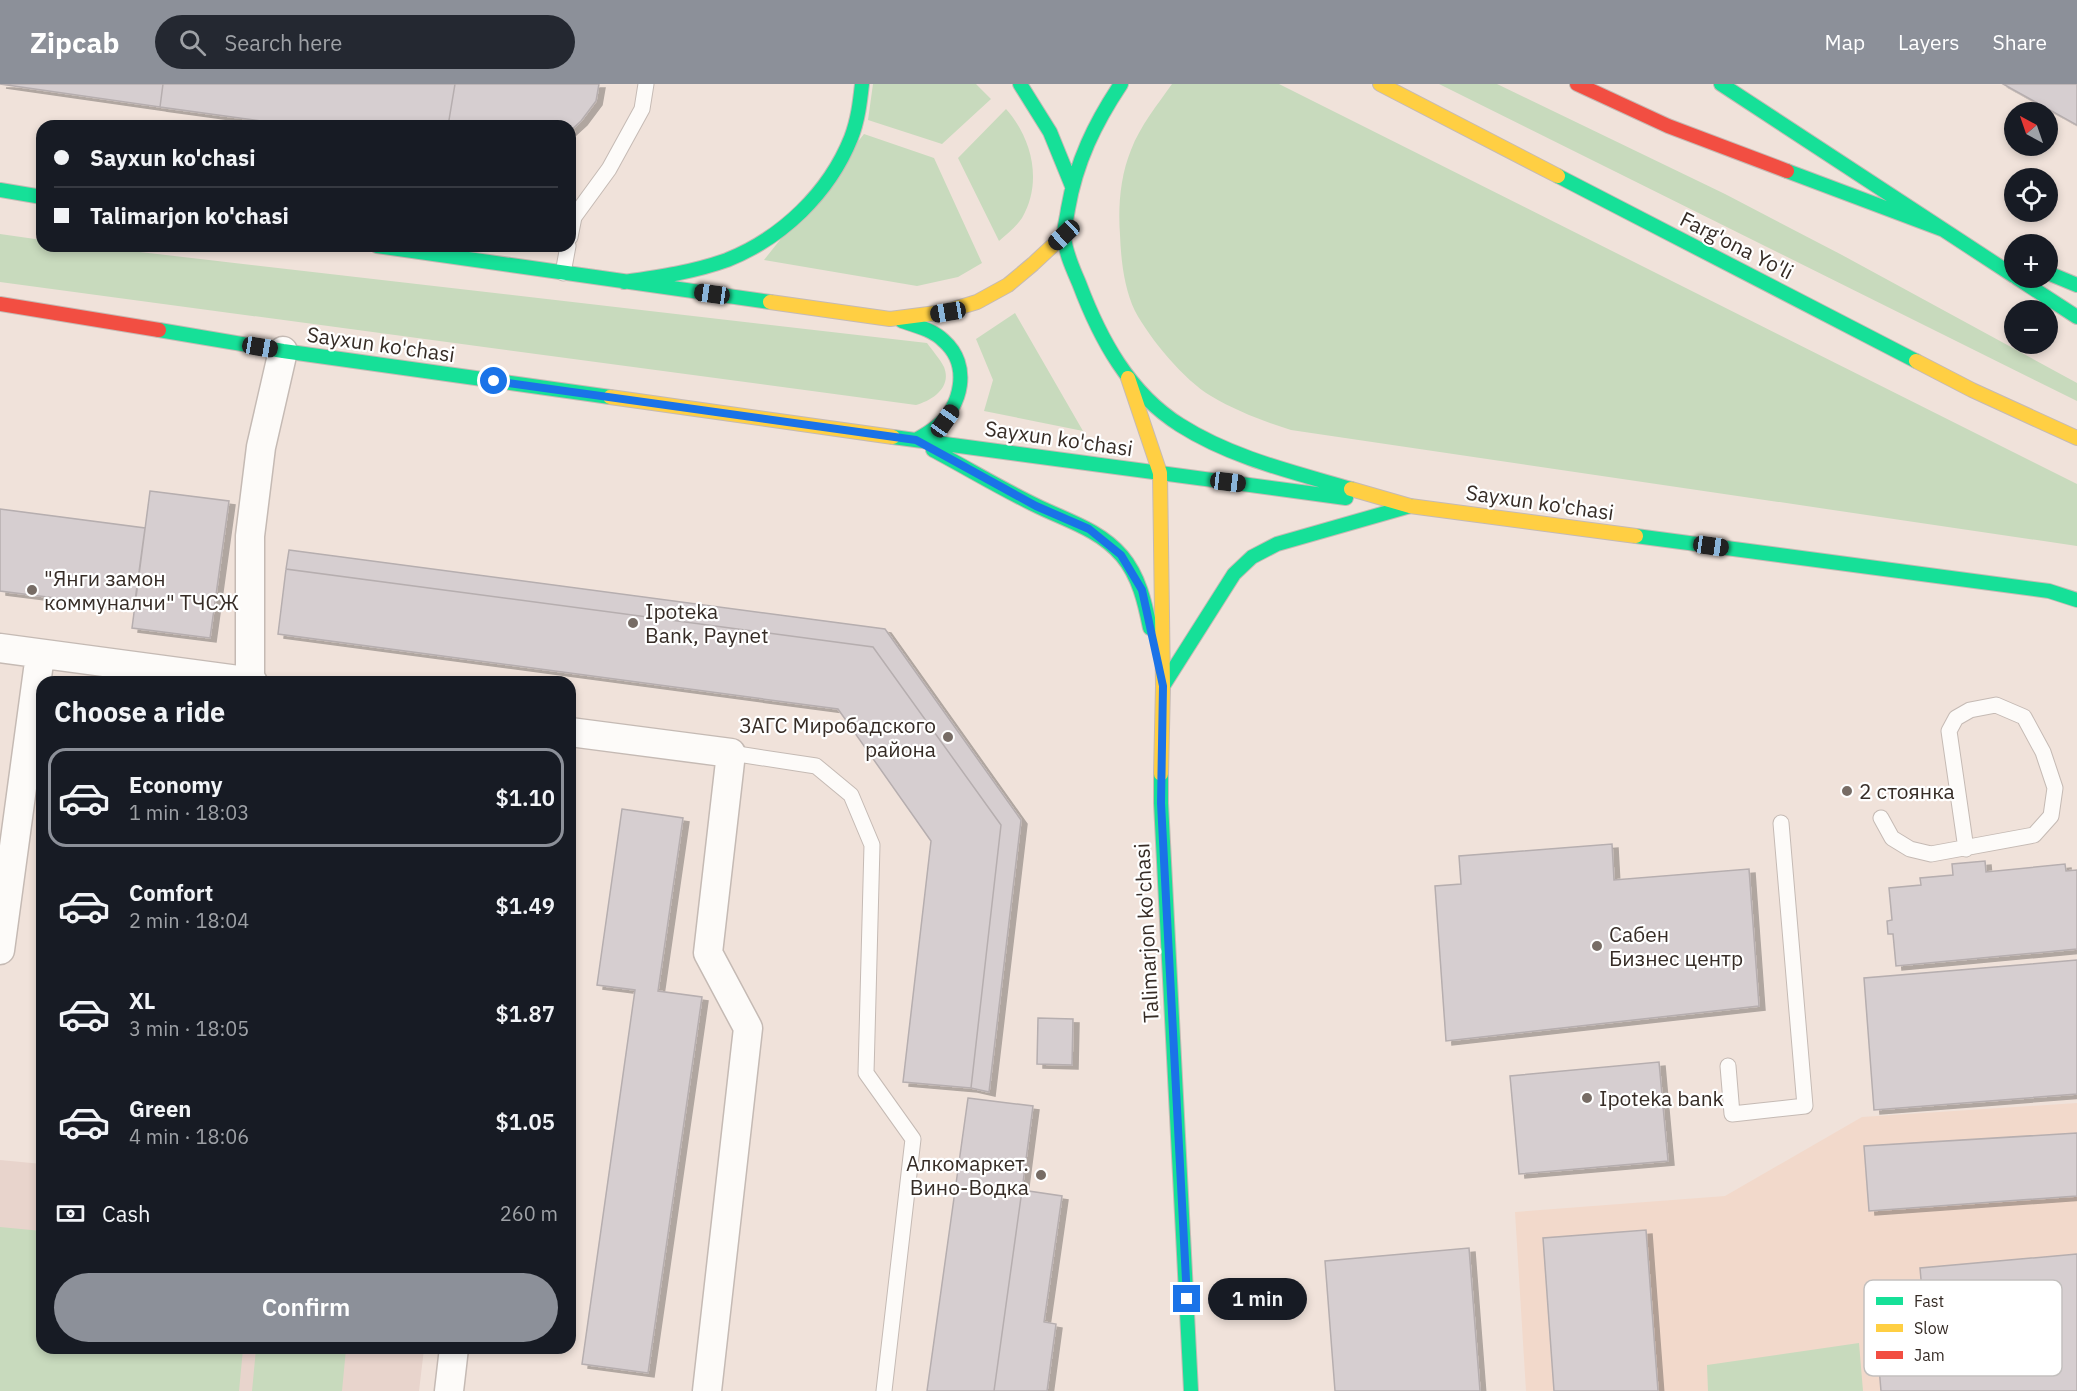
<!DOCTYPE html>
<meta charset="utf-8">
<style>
:root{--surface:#171b24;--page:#242831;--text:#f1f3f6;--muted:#9ea1a6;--line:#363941;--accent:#8c9099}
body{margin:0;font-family:"IBM Plex Sans",sans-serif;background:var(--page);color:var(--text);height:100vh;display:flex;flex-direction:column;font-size:22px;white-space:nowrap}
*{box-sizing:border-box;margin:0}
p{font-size:20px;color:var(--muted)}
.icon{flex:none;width:33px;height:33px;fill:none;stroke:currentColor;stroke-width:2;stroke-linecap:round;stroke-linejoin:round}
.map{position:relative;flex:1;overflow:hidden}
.drawer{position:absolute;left:36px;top:592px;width:540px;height:678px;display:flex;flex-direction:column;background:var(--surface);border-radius:18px;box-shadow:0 3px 9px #0003}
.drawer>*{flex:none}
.banner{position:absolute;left:36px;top:36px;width:540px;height:132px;border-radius:18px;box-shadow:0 3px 9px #0003;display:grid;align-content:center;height:132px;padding:0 18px;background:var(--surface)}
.needle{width:39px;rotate:320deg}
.fabs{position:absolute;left:2004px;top:18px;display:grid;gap:12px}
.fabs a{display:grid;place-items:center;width:54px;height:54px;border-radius:50%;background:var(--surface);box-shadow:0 3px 9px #0003;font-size:30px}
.end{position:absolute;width:27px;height:27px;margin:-14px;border:8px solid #1a73e8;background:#fff;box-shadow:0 0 0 3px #fff}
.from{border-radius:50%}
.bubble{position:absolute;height:42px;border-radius:21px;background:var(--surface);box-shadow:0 3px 9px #0003;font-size:20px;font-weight:600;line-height:42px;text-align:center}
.car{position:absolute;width:18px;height:36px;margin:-18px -9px;border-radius:8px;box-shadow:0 0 4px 2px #0007;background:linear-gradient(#222 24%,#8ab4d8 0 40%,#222 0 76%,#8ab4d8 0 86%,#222 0)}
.banner b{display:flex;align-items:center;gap:21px;height:57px;font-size:22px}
.banner b+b{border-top:2px solid var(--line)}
.banner i{width:15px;height:15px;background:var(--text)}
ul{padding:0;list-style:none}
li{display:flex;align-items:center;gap:18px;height:99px;margin:0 12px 9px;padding:0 6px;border:3px solid transparent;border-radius:18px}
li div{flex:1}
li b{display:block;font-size:22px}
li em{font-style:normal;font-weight:600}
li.current{border-color:var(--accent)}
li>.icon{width:54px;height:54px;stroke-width:1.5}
h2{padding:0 18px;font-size:27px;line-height:72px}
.pay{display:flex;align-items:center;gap:15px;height:66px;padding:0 18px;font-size:22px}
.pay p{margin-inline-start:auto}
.action{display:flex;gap:12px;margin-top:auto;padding:12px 18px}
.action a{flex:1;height:69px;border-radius:36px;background:var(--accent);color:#fff;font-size:24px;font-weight:600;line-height:69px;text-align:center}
header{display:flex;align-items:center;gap:36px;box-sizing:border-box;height:84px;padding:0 30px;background:var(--accent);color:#fff}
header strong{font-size:28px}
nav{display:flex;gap:33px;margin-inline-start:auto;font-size:21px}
.search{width:420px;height:54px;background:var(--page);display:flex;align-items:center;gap:15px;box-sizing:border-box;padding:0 21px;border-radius:33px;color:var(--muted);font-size:22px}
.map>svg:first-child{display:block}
.built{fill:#f2d9cb}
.education{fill:#e8d4cc}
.green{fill:#c8dabd}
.building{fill:#d6ced0;stroke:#b6aeaf;stroke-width:1.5;filter:url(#shadow)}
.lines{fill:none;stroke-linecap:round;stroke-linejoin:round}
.lane-casing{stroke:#c5bab4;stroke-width:17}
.street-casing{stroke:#c5bab4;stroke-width:31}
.fast-casing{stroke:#c5bab4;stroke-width:16}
.slow-casing{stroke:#c5bab4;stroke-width:16}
.jam-casing{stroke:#c5bab4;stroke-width:16}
.lane{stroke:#fdfbf9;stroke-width:15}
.street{stroke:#fdfbf9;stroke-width:28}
.fast{stroke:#16e098;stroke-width:14}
.slow{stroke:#ffcf43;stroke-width:14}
.jam{stroke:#f24e42;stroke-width:14}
.route{stroke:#1a73e8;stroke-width:8}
.poi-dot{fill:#776c65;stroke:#fff;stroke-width:2}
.labels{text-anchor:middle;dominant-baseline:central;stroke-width:4.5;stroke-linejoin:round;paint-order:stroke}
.street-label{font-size:21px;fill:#362c26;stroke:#fff}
.poi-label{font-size:21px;fill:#362c26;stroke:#fff;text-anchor:start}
.key{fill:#fff;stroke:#c3c0be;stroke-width:1.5}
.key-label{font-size:16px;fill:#362c26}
</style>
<header>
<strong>Zipcab</strong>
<div class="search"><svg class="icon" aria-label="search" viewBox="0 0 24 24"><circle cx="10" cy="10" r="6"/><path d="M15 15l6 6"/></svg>Search here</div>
<nav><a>Map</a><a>Layers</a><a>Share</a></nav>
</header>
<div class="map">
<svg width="2077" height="1307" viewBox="0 0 2077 1307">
<defs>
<filter id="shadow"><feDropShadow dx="6" dy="4" stdDeviation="0" flood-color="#0004"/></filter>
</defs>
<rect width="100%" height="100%" fill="#f0e2da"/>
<!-- built -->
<path class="built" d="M2077,1019v288h-551l-11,-179 210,-16 137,-79z"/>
<!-- education -->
<path class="education" d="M0,1076l42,4v184l382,1 -5,42h-419z"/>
<!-- green -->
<path class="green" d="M873,0h103l15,15 -49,45 -74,-24z
M1172,0h107l798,400v62l-786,-116c-28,-9 -55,-19 -80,-34 -27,-16 -61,-57 -76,-85 -11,-23 -14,-51 -15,-76 -2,-28 0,-58 11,-85 9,-24 27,-46 41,-66z
M1439,0h58l228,110 117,61 235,128v18z
M1006,25c26,29 37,73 16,109 -6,9 -15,16 -23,23l-41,-83z
M864,50l70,24 48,105 -24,14 -41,9 -153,-26z
M0,150l42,6v6h46l839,97c5,7 13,16 17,24 8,20 -11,33 -28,38l-916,-123z
M1015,229l68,118 -99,-20 9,-31 -17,-41z
M0,1143l42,4v117l201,1 -4,42h-239z
M1859,1259l4,48h-155l-1,-26z
M256,1265h90l-4,42h-90z"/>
<!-- building -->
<path class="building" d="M0,0h163l-3,23z
M163,0h292l-7,42h-151l-137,-19z
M455,0h144l-3,17 -15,20 -11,10v-5h-122z
M2003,0h74v41z
M150,407l79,10 -19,137 -78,-10z
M0,425l145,19 -11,80 -134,-17z
M289,466l596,79 136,191 -32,272 -18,-4 30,-263 -128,-178 -587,-78z
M286,485l587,78 128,178 -30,263 -68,-6 28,-241 -93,-132 -560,-75z
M622,725l61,9 -25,173 44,6 -54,376 -66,-9 53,-374 -38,-5z
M1612,760l2,36 135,-11 10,137 -313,35 -11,-155 26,-2 -2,-28z
M1985,777l1,11 79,-8 1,7 11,-1v79l-181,17 -3,-32h-5l-1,-13 5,-1 -3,-32 32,-3 -1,-7 33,-3 -1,-11z
M2077,876v134l-203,16 -10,-132z
M1038,934l35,1 -1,46 -35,-1z
M1659,978l9,99 -149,13 -9,-98z
M968,1014l65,8 -11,84 -28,201h-67z
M2077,1049v63l-208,15 -5,-65z
M1022,1106l40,6 -18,126 12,2 -9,67h-53z
M1646,1146l12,161h-104l-11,-153z
M1469,1164l11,143h-145l-10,-130z
M2077,1170v137h-196l-8,-95 49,-5 -2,-23z"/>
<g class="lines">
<defs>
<path id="lane" d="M570,153l4,-20 35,-48 33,-60 4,-25
M563,189l5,-27
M731,669l85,13 35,29 21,50 -6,228 47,66 -29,252
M1881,734l11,20 18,11 21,5 103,-19 17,-19 4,-28 -12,-36 -19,-35 -28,-12 -26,5 -14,8 -7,13 17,118
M1728,982l4,48 73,-8 -24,-283"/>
<path id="street" d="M0,564l253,34
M250,598v-146l11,-89 22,-96
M570,648l161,21 -23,200 40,75 -41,363
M0,866l40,-295
M449,1307l5,-43"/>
<path id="fast" d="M1020,0l30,48 22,54
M1121,0c-26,39 -45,78 -53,125 -1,8 -4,18 -4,27 1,16 9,33 15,47 21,56 50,110 101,142 52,33 113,47 171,64
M1721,0l293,192
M1787,87l157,59
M1558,92l358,185
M0,106l42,7
M377,162l393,56
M2048,189l29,12
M2017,194l60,39
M624,198c35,-5 70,-10 103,-22 55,-22 102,-67 124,-122 7,-18 9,-36 11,-54
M902,237c15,5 31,9 42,20 27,24 18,65 -8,86 -6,5 -13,9 -20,13
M159,246l124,21 327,46
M893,353l453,61
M933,366c34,18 67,38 102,55 30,15 64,24 87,51 17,20 23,47 28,72
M1636,452l413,55 28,9
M1163,602l71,-112 18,-17 25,-13 133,-38
M1161,690v29l30,588"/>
<path id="slow" d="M1380,0l178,92
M770,218l120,17 54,-7 33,-10 31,-17 25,-21 31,-29
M1916,277l56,29 105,48
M1128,294l32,95 3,213 -2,88
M610,313l283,40
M1351,405l59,17 226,30"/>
<path id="jam" d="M1577,0l91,42 119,45
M0,220l159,26"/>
</defs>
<!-- lane casing -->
<use href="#lane" class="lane-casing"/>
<!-- street casing -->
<use href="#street" class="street-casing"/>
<!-- fast casing -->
<use href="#fast" class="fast-casing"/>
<!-- slow casing -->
<use href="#slow" class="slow-casing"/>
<!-- jam casing -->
<use href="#jam" class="jam-casing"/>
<!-- lane -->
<use href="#lane" class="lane"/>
<!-- street -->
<use href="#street" class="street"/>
<!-- fast -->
<use href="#fast" class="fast"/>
<!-- slow -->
<use href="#slow" class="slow"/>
<!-- jam -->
<use href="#jam" class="jam"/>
</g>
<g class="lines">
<!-- route -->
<path class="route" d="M494,297l422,59 120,66 53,23 32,26 21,35 21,96 -2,117 26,496"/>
</g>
<!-- markers -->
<g class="poi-dot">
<circle cx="32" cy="506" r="6"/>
<circle cx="633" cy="539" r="6"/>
<circle cx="948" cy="653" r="6"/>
<circle cx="1847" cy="707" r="6"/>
<circle cx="1597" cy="862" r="6"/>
<circle cx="1587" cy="1014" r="6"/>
<circle cx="1041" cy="1091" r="6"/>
</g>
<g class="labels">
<!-- street labels -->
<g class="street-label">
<text transform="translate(1737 161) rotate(27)">Farg'ona Yo'li</text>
<text transform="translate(381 260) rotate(8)">Sayxun ko'chasi</text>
<text transform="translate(1059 354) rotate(8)">Sayxun ko'chasi</text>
<text transform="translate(1540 418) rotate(8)">Sayxun ko'chasi</text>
<text transform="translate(1146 849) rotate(-93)">Talimarjon ko'chasi</text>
</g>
<!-- poi labels -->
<g class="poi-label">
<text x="44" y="494">"Янги замон<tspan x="44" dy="24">коммуналчи" ТЧСЖ</tspan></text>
<text x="645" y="527">Ipoteka<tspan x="645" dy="24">Bank, Paynet</tspan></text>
<text x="936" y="641" text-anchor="end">ЗАГС Миробадского<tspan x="936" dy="24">района</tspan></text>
<text x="1859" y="707">2 стоянка</text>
<text x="1609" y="850">Сабен<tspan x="1609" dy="24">Бизнес центр</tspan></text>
<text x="1599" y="1014">Ipoteka bank</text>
<text x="1029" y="1079" text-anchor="end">Алкомаркет.<tspan x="1029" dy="24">Вино-Водка</tspan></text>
</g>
</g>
<!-- legend -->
<rect x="1864" y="1196" width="198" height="96" rx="9" class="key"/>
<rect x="1876" y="1213" width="27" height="8" fill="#16e098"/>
<rect x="1876" y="1240" width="27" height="8" fill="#ffcf43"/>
<rect x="1876" y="1267" width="27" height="8" fill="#f24e42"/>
<g class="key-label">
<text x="1914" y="1223">Fast</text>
<text x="1914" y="1250">Slow</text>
<text x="1914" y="1277">Jam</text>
</g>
</svg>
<div class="fabs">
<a><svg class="needle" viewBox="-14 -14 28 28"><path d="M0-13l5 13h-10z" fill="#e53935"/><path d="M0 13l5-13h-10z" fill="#9ea1a6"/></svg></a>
<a><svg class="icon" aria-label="locate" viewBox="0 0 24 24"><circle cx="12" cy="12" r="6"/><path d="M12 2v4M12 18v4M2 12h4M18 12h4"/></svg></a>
<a>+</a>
<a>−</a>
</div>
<i class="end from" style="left:494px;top:297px"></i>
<i class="end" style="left:1187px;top:1215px"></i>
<div class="bubble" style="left:1208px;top:1194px;width:99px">1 min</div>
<i class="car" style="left:1064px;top:151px;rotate:227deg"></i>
<i class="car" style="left:712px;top:210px;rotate:278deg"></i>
<i class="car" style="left:948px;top:228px;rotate:260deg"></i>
<i class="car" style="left:260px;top:263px;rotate:99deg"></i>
<i class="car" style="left:945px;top:337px;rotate:35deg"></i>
<i class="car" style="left:1228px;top:398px;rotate:97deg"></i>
<i class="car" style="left:1711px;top:462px;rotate:98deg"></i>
<div class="banner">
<b><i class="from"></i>Sayxun ko'chasi</b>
<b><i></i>Talimarjon ko'chasi</b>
</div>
<section class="drawer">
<h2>Choose a ride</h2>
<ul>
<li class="current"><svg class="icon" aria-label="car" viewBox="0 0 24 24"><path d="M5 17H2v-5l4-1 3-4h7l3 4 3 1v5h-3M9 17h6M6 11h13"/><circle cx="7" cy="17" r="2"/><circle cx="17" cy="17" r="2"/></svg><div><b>Economy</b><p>1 min · 18:03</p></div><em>$1.10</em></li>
<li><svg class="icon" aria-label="car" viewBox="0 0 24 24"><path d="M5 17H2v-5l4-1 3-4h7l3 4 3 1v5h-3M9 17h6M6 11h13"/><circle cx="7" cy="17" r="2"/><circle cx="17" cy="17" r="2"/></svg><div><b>Comfort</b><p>2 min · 18:04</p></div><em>$1.49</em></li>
<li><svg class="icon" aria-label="car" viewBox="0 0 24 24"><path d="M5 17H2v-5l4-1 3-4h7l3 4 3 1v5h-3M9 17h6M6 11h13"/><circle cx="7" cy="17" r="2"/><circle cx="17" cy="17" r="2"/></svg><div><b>XL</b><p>3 min · 18:05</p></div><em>$1.87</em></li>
<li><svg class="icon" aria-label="car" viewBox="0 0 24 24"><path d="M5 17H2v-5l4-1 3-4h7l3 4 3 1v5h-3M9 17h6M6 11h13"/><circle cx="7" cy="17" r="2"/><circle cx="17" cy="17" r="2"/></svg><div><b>Green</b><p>4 min · 18:06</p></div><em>$1.05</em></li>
</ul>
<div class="pay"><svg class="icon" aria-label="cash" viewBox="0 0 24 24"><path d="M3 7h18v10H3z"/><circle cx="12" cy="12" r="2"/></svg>Cash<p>260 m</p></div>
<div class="action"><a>Confirm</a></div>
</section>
</div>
